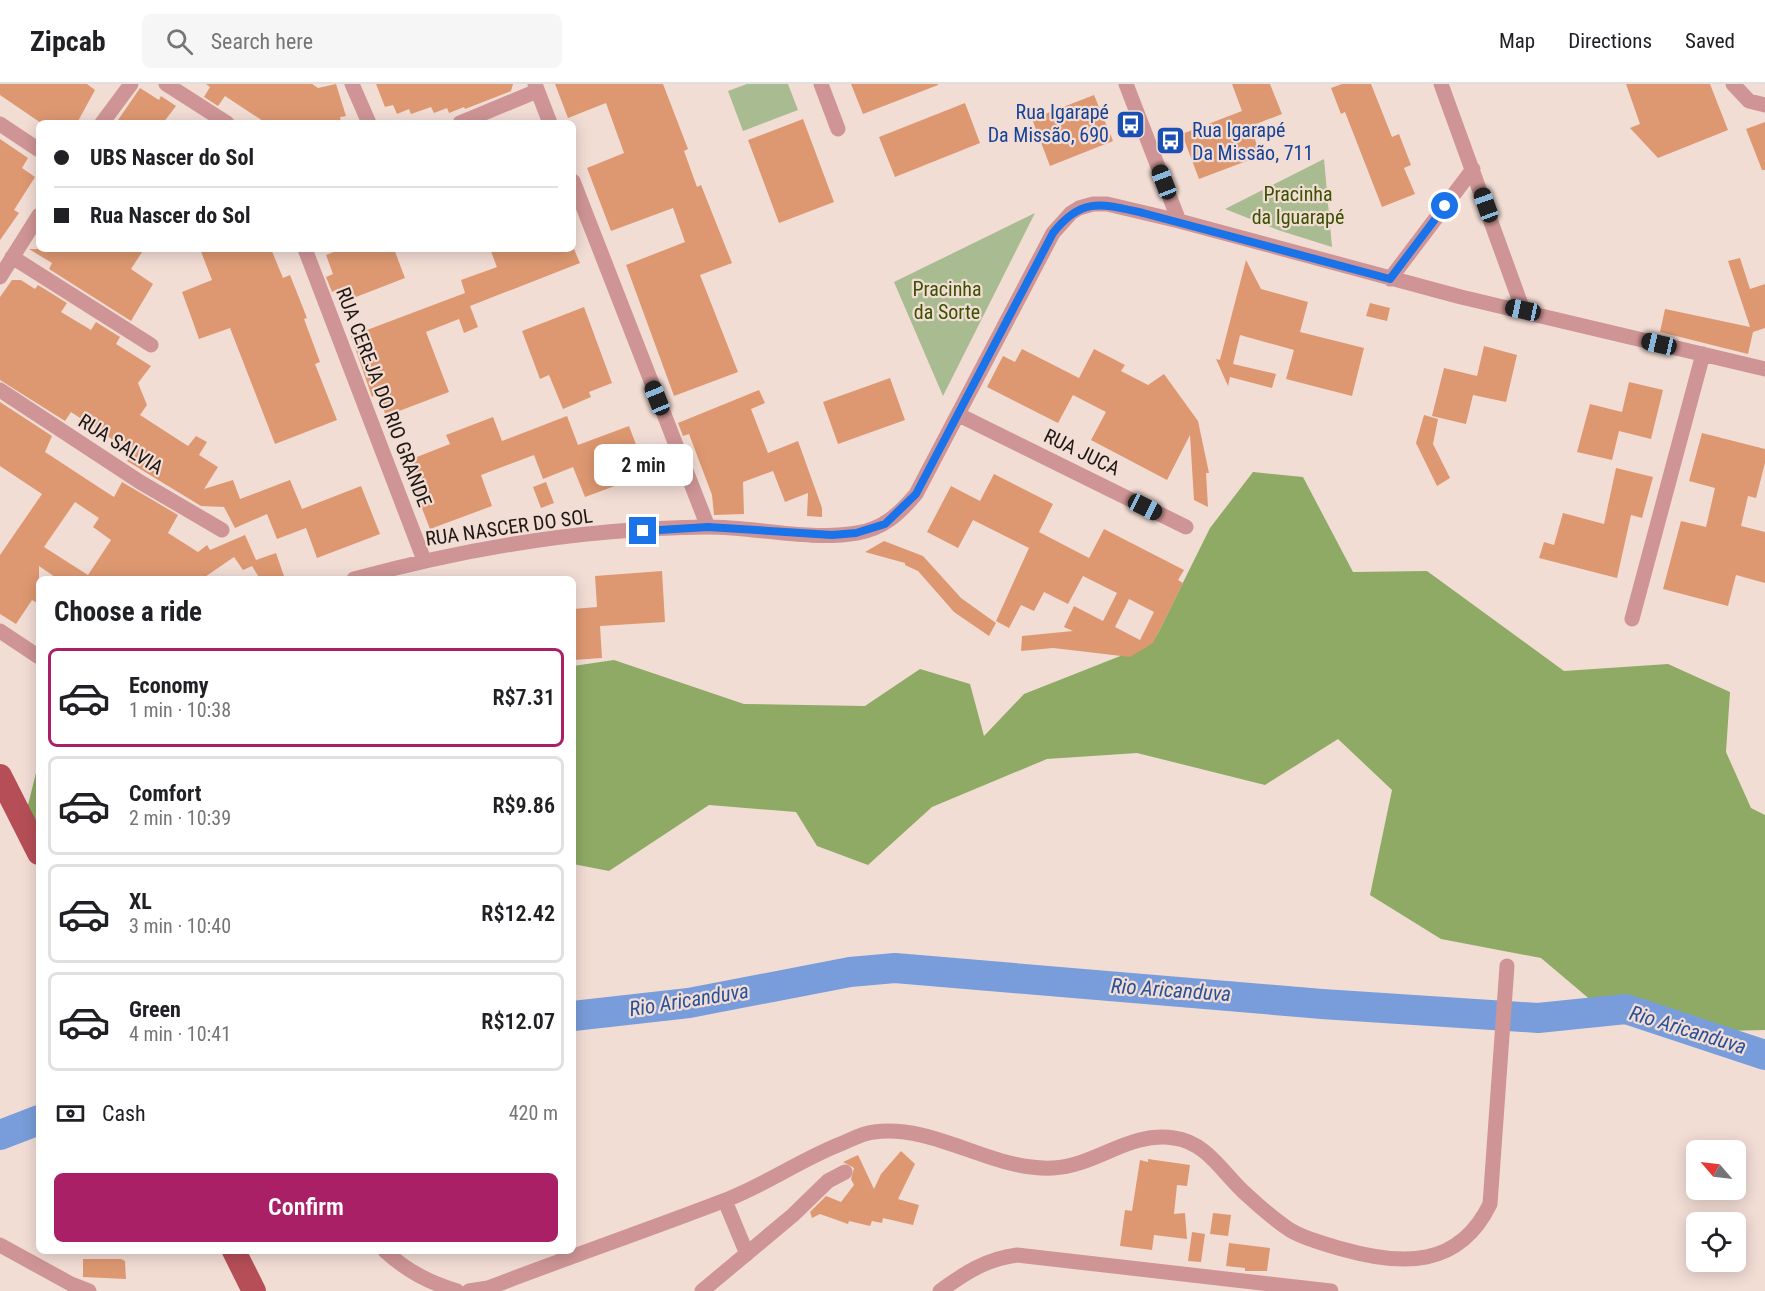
<!DOCTYPE html>
<meta charset="utf-8">
<style>
:root{--surface:#fff;--page:#f6f6f6;--text:#202124;--muted:#757577;--line:#e0e0e0;--accent:#a92066}
body{margin:0;font-family:"Roboto Condensed",sans-serif;background:var(--page);color:var(--text);height:100vh;display:flex;flex-direction:column;font-size:22px;white-space:nowrap}
*{box-sizing:border-box;margin:0}
p{font-size:20px;color:var(--muted)}
.icon{flex:none;width:33px;height:33px;fill:none;stroke:currentColor;stroke-width:2;stroke-linecap:round;stroke-linejoin:round}
.map{position:relative;flex:1;overflow:hidden}
.side{position:absolute;left:36px;top:492px;width:540px;height:678px;display:flex;flex-direction:column;background:var(--surface);border-radius:9px;box-shadow:0 3px 15px #0003}
.side>*{flex:none}
.guide{position:absolute;left:36px;top:36px;width:540px;height:132px;border-radius:9px;box-shadow:0 3px 15px #0003;display:grid;align-content:center;height:132px;padding:0 18px;background:var(--surface)}
.needle{width:39px;rotate:298deg}
.buttons{position:absolute;left:1686px;top:1056px;display:grid;gap:12px}
.buttons a{display:grid;place-items:center;width:60px;height:60px;border-radius:9px;background:var(--surface);box-shadow:0 3px 15px #0003;font-size:30px}
.end{position:absolute;width:27px;height:27px;margin:-14px;border:8px solid #1a73e8;background:#fff;box-shadow:0 0 0 3px #fff}
.from{border-radius:50%}
.bubble{position:absolute;height:42px;border-radius:9px;background:var(--surface);box-shadow:0 3px 15px #0003;font-size:20px;font-weight:600;line-height:42px;text-align:center}
.car{position:absolute;width:18px;height:36px;margin:-18px -9px;border-radius:8px;box-shadow:0 0 4px 2px #0007;background:linear-gradient(#222 24%,#8ab4d8 0 40%,#222 0 76%,#8ab4d8 0 86%,#222 0)}
.guide b{display:flex;align-items:center;gap:21px;height:57px;font-size:22px}
.guide b+b{border-top:2px solid var(--line)}
.guide i{width:15px;height:15px;background:var(--text)}
ul{padding:0;list-style:none}
li{display:flex;align-items:center;gap:18px;height:99px;margin:0 12px 9px;padding:0 6px;border:3px solid var(--line);border-radius:9px}
li div{flex:1}
li b{display:block;font-size:22px}
li em{font-style:normal;font-weight:600}
li.on{border-color:var(--accent)}
li>.icon{width:54px;height:54px;stroke-width:1.5}
h2{padding:0 18px;font-size:27px;line-height:72px}
.pay{display:flex;align-items:center;gap:15px;height:66px;padding:0 18px;font-size:22px}
.pay p{margin-inline-start:auto}
.cta{display:flex;gap:12px;margin-top:auto;padding:12px 18px}
.cta a{flex:1;height:69px;border-radius:9px;background:var(--accent);color:#fff;font-size:24px;font-weight:600;line-height:69px;text-align:center}
header{display:flex;align-items:center;gap:36px;box-sizing:border-box;height:84px;padding:0 30px;background:var(--surface);border-bottom:2px solid var(--line)}
header strong{font-size:28px}
nav{display:flex;gap:33px;margin-inline-start:auto;font-size:21px}
.search{width:420px;height:54px;background:var(--page);display:flex;align-items:center;gap:15px;box-sizing:border-box;padding:0 21px;border-radius:9px;color:var(--muted);font-size:22px}
.map>svg:first-child{display:block}
.green{fill:#a9bb90}
.forest{fill:#8eaa65}
.lines{fill:none;stroke-linecap:round;stroke-linejoin:round}
.river{stroke:#799dda;stroke-width:30}
.building{fill:#dd9871;fill-rule:evenodd}
.street{stroke:#cf9596;stroke-width:15}
.primary{stroke:#b64e57;stroke-width:24}
.route{stroke:#1a73e8;stroke-width:8}
.labels{text-anchor:middle;dominant-baseline:central;stroke-width:4.5;stroke-linejoin:round;paint-order:stroke}
.transit-label{font-size:20px;fill:#164399;stroke:#f2ddd5;text-anchor:end}
.park-label{font-size:20px;fill:#3a5100;stroke:#f2ddd5}
.street-label{font-size:20px;fill:#1e1714;stroke:#f2ddd5}
.water-label{font-size:21px;font-style:italic;fill:#27529b;stroke:#f2ddd5}
</style>
<header>
<strong>Zipcab</strong>
<div class="search"><svg class="icon" aria-label="search" viewBox="0 0 24 24"><circle cx="10" cy="10" r="6"/><path d="M15 15l6 6"/></svg>Search here</div>
<nav><a>Map</a><a>Directions</a><a>Saved</a></nav>
</header>
<div class="map">
<svg width="1765" height="1207" viewBox="0 0 1765 1207">
<rect width="100%" height="100%" fill="#f2ddd5"/>
<!-- green -->
<path class="green" d="M747,0h41l10,26 -55,21 -15,-40z
M1324,75l8,88 -54,-17 -53,-21z
M1035,129l-92,183 -49,-114z"/>
<!-- forest -->
<path class="forest" d="M1253,388l50,5 50,95 74,-1 137,100 104,-7 62,28 -4,60 25,56 14,7v215l-45,1 -121,-24 -58,-49 -100,-19 -71,-44 22,-105 -54,-51 -73,46 -128,-32 -90,6 -115,48 -64,58 -51,-19 -21,-34 -87,-7 -100,66 -36,-7v-198l41,-6 130,44 121,2 55,-37 50,15 14,52 40,-42 109,-43 24,-16 53,-107z
M38,681h1v68l-12,-24z"/>
<g class="lines">
<!-- river -->
<path class="river" d="M573,932l116,-13 161,-31 45,-4 427,36 216,14 88,-9 139,46
M0,1051l39,-15"/>
</g>
<!-- building -->
<path class="building" d="M0,0h87l8,6 -18,33h-36l-41,-28z
M206,0h106l6,4 18,-4 10,32 -6,1 1,6h-75l-41,-27 -7,10 -14,-9 6,-10z
M376,0h137l-2,7 -46,18 -1,-2 -15,6 -2,-5 -13,5 -3,-6 -20,7 -2,-5 -12,5 -4,-9 -8,2z
M555,0h108l25,65 -4,2 13,36 4,-2 31,78 -32,12 38,97 -64,24 -48,-131 59,-23 -12,-34 -62,23 -24,-63 37,-15 -18,-50 -38,15z
M851,0h87v1l-75,29z
M1232,0h38l12,30 -31,12 9,30 -61,23 -17,-45 60,-23z
M1342,0h29l21,53 7,-3 12,31 -7,3 11,26 -33,13 -37,-95 -4,2 -10,-26z
M1626,0h84l18,46 -70,28 -28,-30 10,-4z
M140,4l19,12 2,-4 15,10 -13,17h-47z
M1094,11l19,46 -63,25 -18,-47z
M965,19l15,40 -85,34 -16,-40z
M803,35l31,83 -55,21 -31,-83z
M1765,38v48h-3l-16,-41z
M0,55l28,19 -6,10 13,9 -21,33 5,3 -19,27z
M29,165h115l-13,20 22,15 -22,37 -82,-52 3,-6z
M200,165h71l12,29 7,-3 17,43 -3,1 16,43 -5,2 22,56 -62,24 -45,-116 -31,11 -6,-17 -11,-30 30,-12z
M341,165h53l11,29 -62,24 -5,-13 -6,3 -6,-15 7,-3 -7,-19z
M490,165h84l6,14 -110,43 8,21 -14,6 -5,-14 -33,13 23,60 -63,24 -9,-24 -5,5 -21,-61 114,-43 -4,-13 36,-13z
M1740,174l10,31 15,-5v44l-12,4 -5,22 -88,-22 5,-23 85,18 -22,-66z
M1246,176l15,29 47,13 -8,30 64,16 -12,48 -66,-17 8,-29 -54,-15 -7,29 43,10 -4,14 -42,-11 -2,9 -12,-27 4,1z
M12,196h9l14,9 3,-4 29,18 -6,9 30,18 5,-8 24,15 -4,7 35,22 -13,17 9,22 -7,10 48,31 8,-10 11,6 -8,13 19,12 -14,22 29,-9 7,19 50,-19 12,29 59,-23 19,48 -63,24 -11,-30 -29,11 -10,-25 -32,14 -11,-21 -23,-1 -74,-45 6,-8 -62,-41 -6,9 -65,-41v-83z
M1370,219l20,5 -3,13 -21,-5z
M584,223l28,76 -23,9 2,5 -28,12 -14,-34 -9,4 -18,-48z
M1484,262l33,9 -11,47 -33,-7 -7,29 -34,-8 12,-48 33,8z
M1022,265l57,29 15,-29 31,16 -4,6 27,14 16,-11 34,47 11,52h-3l2,34 -14,-7 -4,-65 -23,45 -76,-40 15,-28 -33,-17 -15,28 -71,-36 16,-31 12,6z
M890,294l15,42 -67,24 -15,-42z
M1629,298l34,8 -12,49 -32,-8 -7,29 -35,-8 13,-48 32,8z
M759,306l6,13 -14,6 17,44 30,-12 24,67v9l-15,-1 1,-23 -23,9 -12,-31 -30,11 1,32 -30,1 -2,-20 -23,-61 -6,2 -5,-13z
M0,318l52,34 -7,16 58,38 11,7 8,-15 56,33 -10,18 30,19 9,-7 3,5 35,-15 11,25 20,-7 9,26h-25l-8,-13 -9,4 -9,-13 -32,22h-144l-19,-13v38l-7,-4 -16,24 -16,-10v-59l42,-61 -42,-28zM75,418l24,16 -6,9 18,13 -23,35 -44,-28z
M1424,331l14,4 -5,25 17,34 -13,8 -21,-43z
M567,332l11,29 51,-19 18,48 -62,23 -12,-30 -30,12 -9,-24 -53,20 11,31 -62,23 -26,-67 46,-18 -4,-9 47,-18 9,24z
M1702,349l63,16v14l-9,35 -8,-2 -7,30 24,6v51l-29,-8 -8,31 -65,-17 18,-68 25,6 9,-39 -26,-7z
M1616,384l37,9 -11,41 -11,-3 -14,63 -78,-20 5,-16 10,3 9,-32 41,11z
M994,390l59,30 -14,28 50,26 15,-29 80,41 -6,10 5,3 -30,60 -23,14 -77,-9 -32,3 1,-15 51,-5 -9,-4 10,-21 29,15 14,-28 -34,-17 -15,28 -24,-12 -10,19 -13,-6 -12,23 -13,-7 33,-73 -56,-28 -15,28 -31,-16 24,-46 29,15zM1129,515l25,13 -14,28 -25,-13z
M546,398l8,21 -13,5 -8,-21z
M884,457l39,15 38,42 35,25 -7,13 -35,-24 -36,-41 -13,-6v-2l-40,-11z
M662,487l3,51 -65,4 2,32 -29,2v-51l24,-2 -2,-31z
M901,1067l14,13 -17,35 21,6 -6,20 -30,-7 -1,5 -10,-2 -2,5 -21,-5 -1,3 -28,-10 -8,4 -2,-6 16,-16 15,6 13,-17 -3,-6 3,-11 -11,-6 15,-7 16,34 7,-15z
M1148,1075l42,6 -3,21 -10,-1 -3,29 11,-1 2,26 -33,-4 -2,15 -32,-4 5,-36 7,1 8,-51 8,2z
M1213,1129l18,2 -3,21 -18,-2z
M1192,1148l13,2 -4,28 -13,-1z
M1229,1159l41,5 -3,23h-22v-3l-19,-2z
M83,1175h38l4,2 1,18 -43,-2z"/>
<g class="lines">
<!-- street -->
<path class="street" d="M166,0l61,39
M352,0l17,39
M535,0l15,39
M821,0l17,45
M1126,0l53,137
M1441,0l82,226
M1733,0l16,17 16,4
M102,39l29,-39
M460,39l77,-32
M0,40l39,26
M573,97l135,346
M305,165l119,311
M12,173l139,88
M0,193l39,-62
M1390,195l83,-110
M0,306l140,92 82,48
M959,331l227,112
M354,495c116,-32 234,-51 354,-52 47,0 102,14 149,6 26,-4 42,-19 59,-39l137,-261 18,-20 8,-5 14,-4h14l72,17 282,76 304,72
M1632,535l71,-265
M0,547l39,26
M725,1117l22,53
M0,1161l71,39 18,7
M385,1167c22,20 43,31 72,40
M469,1207l19,-3c78,-30 157,-57 235,-87 41,-15 78,-42 120,-58 9,-4 20,-10 31,-11 62,-8 117,39 179,36 43,-2 76,-37 121,-30 33,4 50,37 73,57 13,12 28,25 43,35 15,9 35,14 52,19 60,17 117,19 148,-45l17,-238
M702,1207l91,-76 35,-34 17,-9
M940,1207c25,-18 46,-32 77,-36l314,36"/>
<!-- primary -->
<path class="primary" d="M0,692l39,77
M234,1167l20,40"/>
</g>
<g class="lines">
<!-- route -->
<path class="route" d="M643,447l65,-4 124,8 24,-2 29,-9 31,-30 137,-261c29,-37 50,-29 90,-20l247,66 55,-73"/>
</g>
<!-- icons -->
<defs>
<symbol id="bus-square" viewBox="-11 -11 22 22"><rect x="-9" y="-9" width="18" height="18" rx="4" fill="#1a4fb4" stroke="#f2ddd5"/><path d="M-5-6H5V4H4V6H2V4H-2V6H-4V4H-5ZM-3.5-4V0h7V-4ZM-3.5 1.2v1.5H-2V1.2ZM2 1.2v1.5H3.5V1.2Z" fill="#fff"/></symbol>
</defs>
<g fill-rule="evenodd">
<use href="#bus-square" x="1114" y="24" width="33" height="33"/>
<use href="#bus-square" x="1154" y="40" width="33" height="33"/>
</g>
<g class="labels">
<!-- transit labels -->
<g class="transit-label">
<text x="1109" y="28">Rua Igarapé<tspan x="1109" dy="23">Da Missão, 690</tspan></text>
<text x="1192" y="46" text-anchor="start">Rua Igarapé<tspan x="1192" dy="23">Da Missão, 711</tspan></text>
</g>
<!-- park labels -->
<g class="park-label">
<text x="1298" y="110">Pracinha<tspan x="1298" dy="23">da Iguarapé</tspan></text>
<text x="947" y="205">Pracinha<tspan x="947" dy="23">da Sorte</tspan></text>
</g>
<!-- street labels -->
<g class="street-label">
<text transform="translate(384 313) rotate(69)">RUA CEREJA DO RIO GRANDE</text>
<text transform="translate(121 360) rotate(32)">RUA SALVIA</text>
<text transform="translate(1082 368) rotate(26)">RUA JUCA</text>
<text transform="translate(509 443) rotate(-8)">RUA NASCER DO SOL</text>
</g>
<!-- water labels -->
<g class="water-label">
<text transform="translate(1171 906) rotate(4)">Rio Aricanduva</text>
<text transform="translate(689 916) rotate(-9)">Rio Aricanduva</text>
<text transform="translate(1688 946) rotate(17)">Rio Aricanduva</text>
</g>
</g>
</svg>
<div class="buttons">
<a><svg class="needle" viewBox="-14 -14 28 28"><path d="M0-13l5 13h-10z" fill="#e53935"/><path d="M0 13l5-13h-10z" fill="#757577"/></svg></a>
<a><svg class="icon" aria-label="locate" viewBox="0 0 24 24"><circle cx="12" cy="12" r="6"/><path d="M12 2v4M12 18v4M2 12h4M18 12h4"/></svg></a>
</div>
<i class="end from" style="left:1445px;top:122px"></i>
<i class="end" style="left:643px;top:447px"></i>
<div class="bubble" style="left:594px;top:360px;width:99px">2 min</div>
<i class="car" style="left:1164px;top:98px;rotate:339deg"></i>
<i class="car" style="left:1486px;top:121px;rotate:340deg"></i>
<i class="car" style="left:1523px;top:226px;rotate:282deg"></i>
<i class="car" style="left:1659px;top:260px;rotate:283deg"></i>
<i class="car" style="left:657px;top:314px;rotate:338deg"></i>
<i class="car" style="left:1145px;top:423px;rotate:117deg"></i>
<div class="guide">
<b><i class="from"></i>UBS Nascer do Sol</b>
<b><i></i>Rua Nascer do Sol</b>
</div>
<section class="side">
<h2>Choose a ride</h2>
<ul>
<li class="on"><svg class="icon" aria-label="car" viewBox="0 0 24 24"><path d="M5 17H2v-5l4-1 3-4h7l3 4 3 1v5h-3M9 17h6M6 11h13"/><circle cx="7" cy="17" r="2"/><circle cx="17" cy="17" r="2"/></svg><div><b>Economy</b><p>1 min · 10:38</p></div><em>R$7.31</em></li>
<li><svg class="icon" aria-label="car" viewBox="0 0 24 24"><path d="M5 17H2v-5l4-1 3-4h7l3 4 3 1v5h-3M9 17h6M6 11h13"/><circle cx="7" cy="17" r="2"/><circle cx="17" cy="17" r="2"/></svg><div><b>Comfort</b><p>2 min · 10:39</p></div><em>R$9.86</em></li>
<li><svg class="icon" aria-label="car" viewBox="0 0 24 24"><path d="M5 17H2v-5l4-1 3-4h7l3 4 3 1v5h-3M9 17h6M6 11h13"/><circle cx="7" cy="17" r="2"/><circle cx="17" cy="17" r="2"/></svg><div><b>XL</b><p>3 min · 10:40</p></div><em>R$12.42</em></li>
<li><svg class="icon" aria-label="car" viewBox="0 0 24 24"><path d="M5 17H2v-5l4-1 3-4h7l3 4 3 1v5h-3M9 17h6M6 11h13"/><circle cx="7" cy="17" r="2"/><circle cx="17" cy="17" r="2"/></svg><div><b>Green</b><p>4 min · 10:41</p></div><em>R$12.07</em></li>
</ul>
<div class="pay"><svg class="icon" aria-label="cash" viewBox="0 0 24 24"><path d="M3 7h18v10H3z"/><circle cx="12" cy="12" r="2"/></svg>Cash<p>420 m</p></div>
<div class="cta"><a>Confirm</a></div>
</section>
</div>
